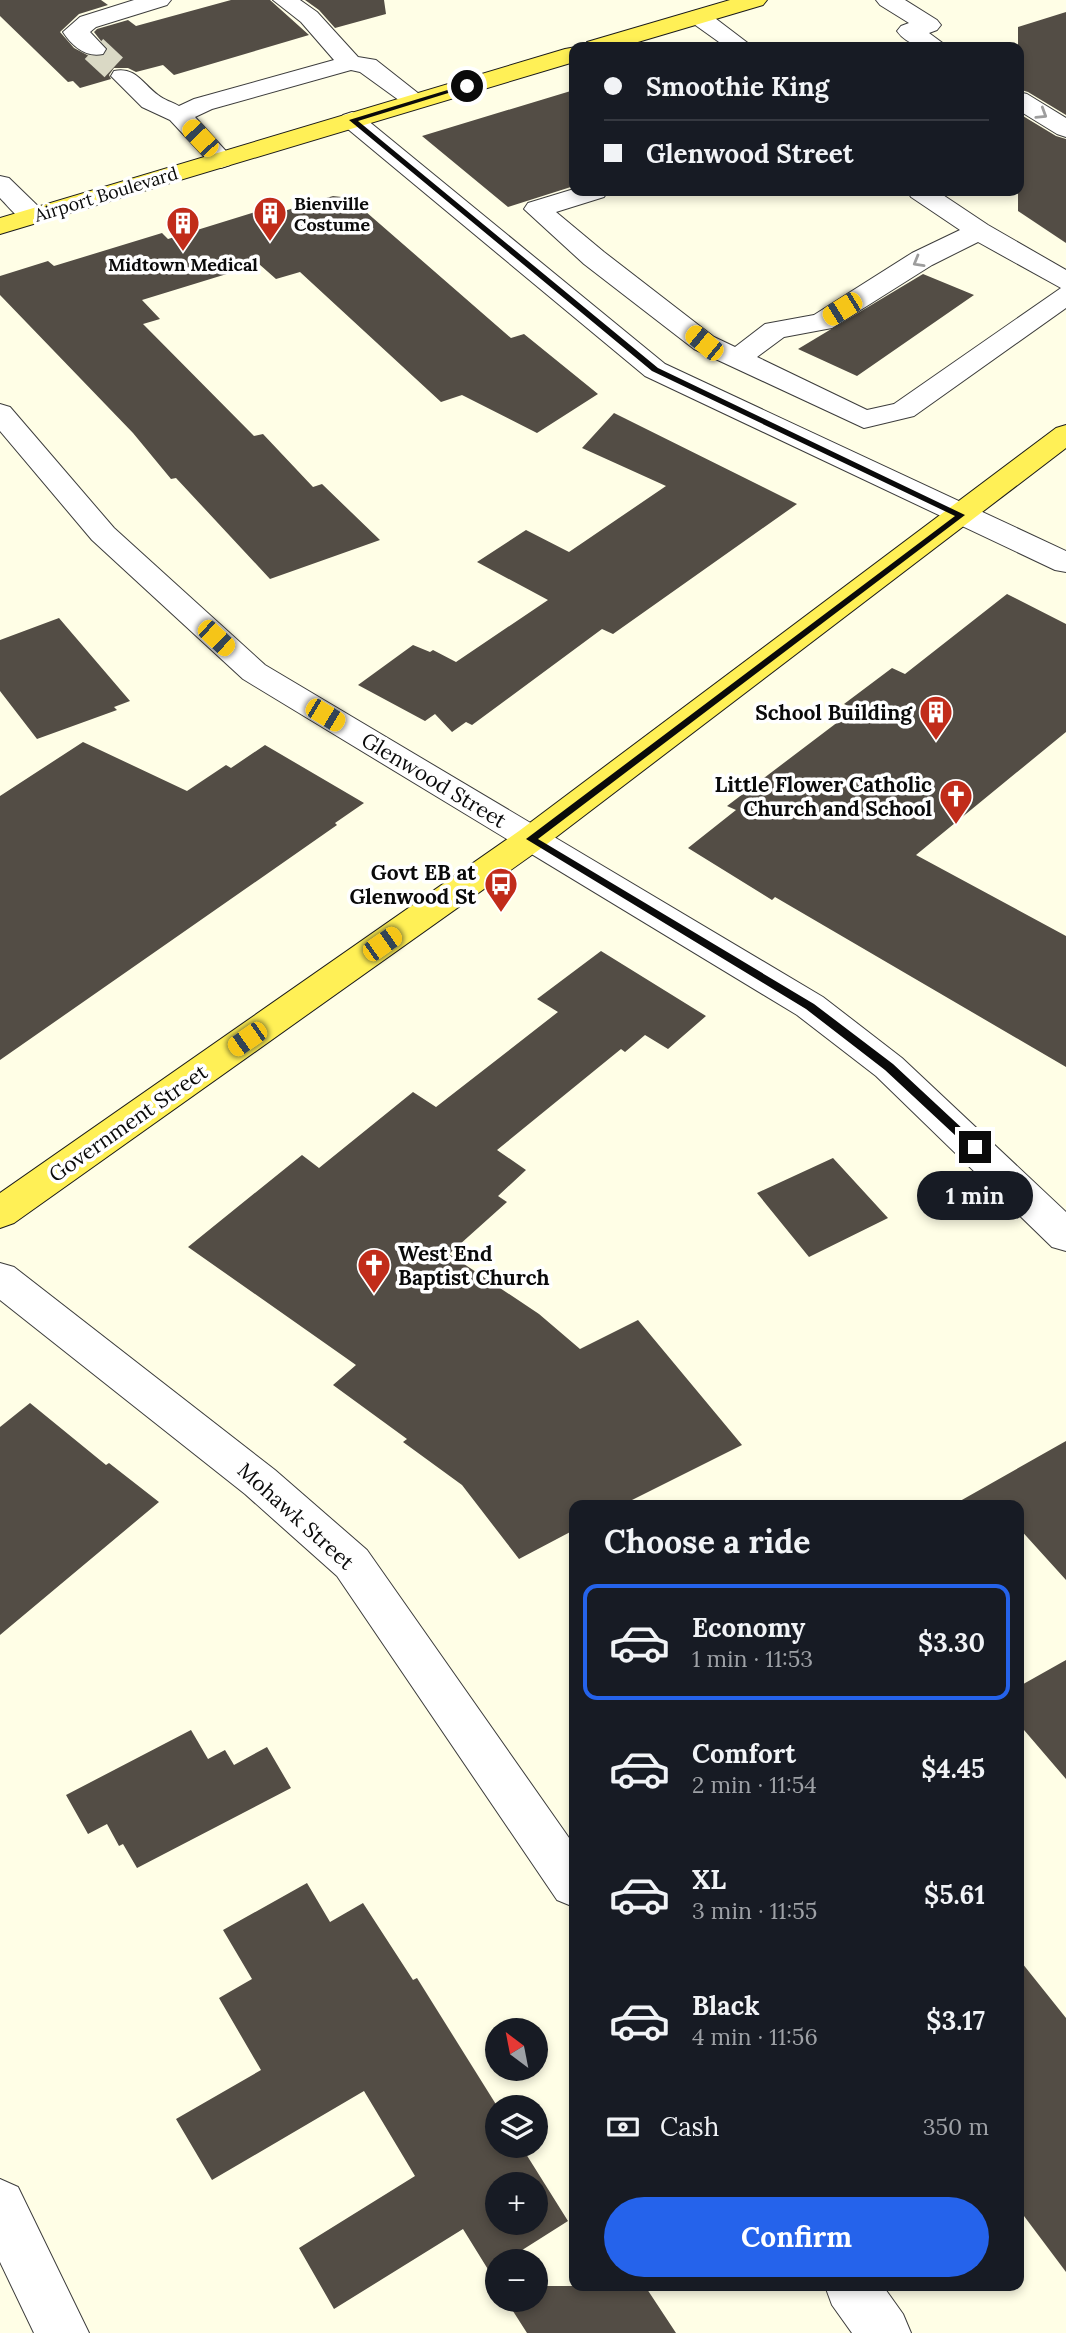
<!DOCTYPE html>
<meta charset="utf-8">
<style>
:root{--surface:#171b24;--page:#20242c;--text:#f1f3f6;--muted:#9ea1a6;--line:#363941;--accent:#2563eb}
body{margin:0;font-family:Lora,serif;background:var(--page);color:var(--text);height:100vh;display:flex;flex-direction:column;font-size:26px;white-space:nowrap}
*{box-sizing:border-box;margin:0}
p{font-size:23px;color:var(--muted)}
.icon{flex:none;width:38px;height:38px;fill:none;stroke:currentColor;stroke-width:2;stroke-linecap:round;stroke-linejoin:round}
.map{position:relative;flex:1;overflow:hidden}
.drawer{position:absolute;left:569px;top:1500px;width:455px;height:791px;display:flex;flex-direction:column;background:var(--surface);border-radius:14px;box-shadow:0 4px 10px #0003}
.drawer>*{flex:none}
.banner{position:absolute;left:569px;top:42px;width:455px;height:154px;border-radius:14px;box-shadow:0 4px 10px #0003;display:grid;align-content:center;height:154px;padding:0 35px;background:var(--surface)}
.needle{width:46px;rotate:328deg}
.buttons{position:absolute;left:485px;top:2018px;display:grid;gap:14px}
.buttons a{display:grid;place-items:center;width:63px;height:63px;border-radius:50%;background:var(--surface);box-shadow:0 4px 10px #0003;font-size:35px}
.end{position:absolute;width:32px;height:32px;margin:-16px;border:9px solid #0a0a0a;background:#fff;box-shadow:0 0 0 4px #fff}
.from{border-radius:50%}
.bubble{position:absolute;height:49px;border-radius:24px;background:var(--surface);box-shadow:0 4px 10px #0003;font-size:23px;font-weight:700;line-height:49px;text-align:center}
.car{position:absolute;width:21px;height:42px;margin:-21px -10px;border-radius:9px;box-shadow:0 0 5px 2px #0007;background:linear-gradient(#f5c518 24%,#345 0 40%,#f5c518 0 76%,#345 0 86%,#f5c518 0)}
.banner b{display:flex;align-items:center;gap:24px;height:66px;font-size:26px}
.banner b+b{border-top:2px solid var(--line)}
.banner i{width:18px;height:18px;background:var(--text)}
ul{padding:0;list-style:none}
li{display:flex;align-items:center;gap:21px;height:116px;margin:0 14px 10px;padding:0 21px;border:4px solid transparent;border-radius:14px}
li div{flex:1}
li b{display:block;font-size:26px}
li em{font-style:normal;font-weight:700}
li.selected{border-color:var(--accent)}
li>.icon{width:63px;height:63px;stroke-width:1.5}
h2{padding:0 35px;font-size:32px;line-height:84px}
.pay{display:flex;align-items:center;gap:18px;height:77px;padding:0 35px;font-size:26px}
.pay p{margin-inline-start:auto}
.action{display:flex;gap:14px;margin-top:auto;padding:14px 35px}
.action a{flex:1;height:80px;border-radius:42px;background:var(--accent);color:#fff;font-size:28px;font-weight:700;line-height:80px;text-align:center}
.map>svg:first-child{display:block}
.building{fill:#534d45;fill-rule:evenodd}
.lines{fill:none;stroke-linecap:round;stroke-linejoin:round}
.minor-tunnel{stroke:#dad9c5;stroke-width:27;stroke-dasharray:27 13;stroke-linecap:butt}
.minor-casing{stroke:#3d3d3d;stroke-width:2}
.major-casing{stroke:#1b1b1b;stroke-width:2}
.minor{fill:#fff;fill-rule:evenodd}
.major{fill:#fff056;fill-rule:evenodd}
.oneway{stroke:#9d9d9d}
.route{fill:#0a0a0a}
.labels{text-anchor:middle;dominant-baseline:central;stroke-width:7;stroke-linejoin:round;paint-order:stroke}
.far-street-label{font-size:18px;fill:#0a0a0a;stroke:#fff}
.far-poi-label{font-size:18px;font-weight:bold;fill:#0a0a0a;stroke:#fff;text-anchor:start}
.poi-label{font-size:21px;font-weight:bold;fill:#0a0a0a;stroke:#fff;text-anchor:end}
.street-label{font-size:21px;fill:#0a0a0a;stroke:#fff}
</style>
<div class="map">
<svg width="1066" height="2333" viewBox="0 0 1066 2333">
<rect width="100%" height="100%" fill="#fffee6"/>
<!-- building -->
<path class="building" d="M0,0h101l7,5 -29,9 -19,18 14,16 17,9h12l5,-7 -14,-18 3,-3 31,-9 8,6 95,-26h39l39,35 -135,40 -11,-10 -27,7 -8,-4h-14l-5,7 2,4 -31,9 -7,-7 -5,1 -68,-66z
M305,0h79l2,14 -51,14 -16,-18z
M1066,12v103l-38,-23 -10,-3v-62z
M574,90v96l-66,21 -86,-71z
M1018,113l38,23 10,3v104l-48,-32z
M333,196l17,2 161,140 13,-4 74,60 -61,39 -75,-38 -21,7 -141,-130 -24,7 -17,-15 -117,36 18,19 -17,5 111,112 9,-2 50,53 9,-3 58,56 -110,39 -94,-101 -5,1 -38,-46 -133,-138v-19l48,-15 6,5 108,-33 6,6 107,-33 6,6z
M923,274l51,21 -117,81 -59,-27z
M614,413l183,91 -184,130 -11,-5 -130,96 -6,-3 -14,10 -17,-18 -10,7 -67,-36 55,-40 17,7 3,-2 23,12 92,-62 -71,-38 49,-32 43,22 97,-66 -84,-38z
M1007,594l59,30v108l-150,123 150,81v131l-291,-170 -3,3 -84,-52 48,-38 -9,-4 128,-97 -11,-5 48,-36 13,6z
M59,618l71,83 -16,6 3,3 -80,29 -37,-48v-51z
M83,742l104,49 39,-26 5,3 34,-23 99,58 -29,20 2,2 -337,235v-264z
M601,951l105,65 -38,33 -23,-14 -20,17 -4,-3 -124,101 29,20 -28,26 9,6 -58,52 90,60 41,35 58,-29 104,125 -120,60h-48v25l-55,29 -57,-74 -59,-43 4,-3 -74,-54 23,-20 -168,-118 114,-92 17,13 94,-76 23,15 122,-95 -21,-13z
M833,1158l55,60 -79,39 -52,-64z
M30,1403l76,62 3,-2 50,39 -159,133v-208z
M1066,1441v139l-48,-53v-22h-65z
M1066,1660v119l-48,-56v-36z
M191,1730l17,29 17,-9 9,15 33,-18 24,41 -154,80 -14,-24 -4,2 -12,-22 -19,10 -22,-39z
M307,1883l23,39 33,-19 50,77 4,-2 80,128v40h24l47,75 -63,40h-8v5l-8,5 -26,-42 -129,80 -35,-61 116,-72 -51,-85 -152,89 -36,-61 85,-49 -42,-72 33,-19 -29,-49zM497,2184h39v38h-39z
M1018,1958l48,60v254l-48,-64z
M536,2286h109l31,47h-149l-21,-33h30z"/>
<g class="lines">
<!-- minor-tunnel -->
<path class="minor-tunnel" d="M94,49l29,27"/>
<defs>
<path id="minor" d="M134,0h37l-4,5 -71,22 -6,5 16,17 -3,5c-17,4 -31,-8 -40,-22l17,-15z
M273,0h27l17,12 41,45 18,3 52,41 -3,5 -9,2 -9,-2 -47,-34 -9,-2 -139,39 -17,8 39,43 -4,5 -9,3 -9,-3 -42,-45 -28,-13 -31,-31 3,-5c21,-5 29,13 44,24 6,5 14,7 21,11l15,-7 140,-39 -33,-38z
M876,0h29l32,20 4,5 -4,5 -8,3 19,14c-19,1 -39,1 -51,-16l4,-5 8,-3 -29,-18z
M699,10l8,2 46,35h-27l-35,-25 -4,-5 4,-5z
M1018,92l9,2 39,24v19l-9,-3 -39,-24z
M352,112l9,3 304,249 401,187v21l-11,-2 -410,-194 -302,-251 -4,-5 4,-5z
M0,176l9,2 33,32 4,6 -4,6c-20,5 -29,-11 -42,-24z
M574,189l34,2 -4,6 -48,15 48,40 110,85 21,10 30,-23 49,-9 98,-62 48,-23 -49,-33 -4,-6h30l51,34 78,45v38l-152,108 -50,12 -170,-79 -110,-85 -60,-55 4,-6zM978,242l83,46 -167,116 -27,6 -110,-53 27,-20 48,-9 100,-63z
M0,404l10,3 104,121 151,137 558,332 79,61 164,154v39l-14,-4 -176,-171 -79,-61 -554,-336 -151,-139 -92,-109z
M0,1263l14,4 261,203 92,80 207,295v62l-17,-7 -220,-324 -92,-82 -245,-194z
M0,2179l18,8 71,146h-55l-34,-71z
M825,2286h58l20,28 8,19h-59l-20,-28z"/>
<path id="major" d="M730,0h37l-4,5 -142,42h-37l3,-5z
M574,47v15l-574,172v-16l565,-169 11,-2z
M1066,425v23l-523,399 -529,376 -14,5v-35l519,-362 537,-403z"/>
</defs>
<!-- minor casing -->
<use href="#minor" class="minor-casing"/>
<!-- major casing -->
<use href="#major" class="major-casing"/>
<!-- minor -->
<use href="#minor" class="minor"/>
<!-- major -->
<use href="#major" class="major"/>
</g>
<!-- one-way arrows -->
<defs><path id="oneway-chevron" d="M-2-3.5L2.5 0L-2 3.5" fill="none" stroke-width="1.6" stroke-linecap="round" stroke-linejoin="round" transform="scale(1.75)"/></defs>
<g class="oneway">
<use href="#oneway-chevron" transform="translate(1042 114) rotate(32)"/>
<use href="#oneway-chevron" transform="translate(918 262) rotate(150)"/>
</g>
<!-- route -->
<path class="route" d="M464,85l7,1 -113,35 300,247 307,147 -427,324 276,165 79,60 86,80v6h-8l-86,-80 -79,-61 -280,-170 429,-323 -303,-145 -303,-251z"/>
<!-- icons -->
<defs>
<symbol id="building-pin" viewBox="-11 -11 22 30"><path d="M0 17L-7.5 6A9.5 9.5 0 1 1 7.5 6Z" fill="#c12c1a" stroke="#fff"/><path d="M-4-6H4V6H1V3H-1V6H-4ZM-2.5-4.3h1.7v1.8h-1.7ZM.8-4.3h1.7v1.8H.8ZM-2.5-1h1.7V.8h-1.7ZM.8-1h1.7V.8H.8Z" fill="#fff"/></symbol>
<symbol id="church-pin" viewBox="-11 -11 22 30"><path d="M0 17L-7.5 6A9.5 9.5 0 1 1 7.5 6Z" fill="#c12c1a" stroke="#fff"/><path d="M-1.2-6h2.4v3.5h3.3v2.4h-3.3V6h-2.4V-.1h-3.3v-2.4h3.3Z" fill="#fff"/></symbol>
<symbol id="bus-pin" viewBox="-11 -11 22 30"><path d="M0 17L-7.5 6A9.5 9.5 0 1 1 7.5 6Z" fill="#c12c1a" stroke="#fff"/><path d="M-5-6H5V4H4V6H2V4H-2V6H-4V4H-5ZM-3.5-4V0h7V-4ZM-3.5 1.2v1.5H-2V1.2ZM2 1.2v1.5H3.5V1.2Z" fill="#fff"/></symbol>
</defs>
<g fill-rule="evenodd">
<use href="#building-pin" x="251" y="194" width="38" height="52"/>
<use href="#building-pin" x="164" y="204" width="38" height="52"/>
<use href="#building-pin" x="917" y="693" width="38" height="52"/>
<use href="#church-pin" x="937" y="777" width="38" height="52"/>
<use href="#bus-pin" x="482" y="865" width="38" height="52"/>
<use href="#church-pin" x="355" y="1246" width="38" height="52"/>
</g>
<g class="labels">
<!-- far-street labels -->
<g class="far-street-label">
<text transform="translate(106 194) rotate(-17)">Airport Boulevard</text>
</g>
<!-- far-poi labels -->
<g class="far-poi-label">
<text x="294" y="203">Bienville<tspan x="294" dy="21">Costume</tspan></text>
<text x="183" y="264" text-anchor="middle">Midtown Medical</text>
</g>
<!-- poi labels -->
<g class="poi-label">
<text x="912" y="712">School Building</text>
<text x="932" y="784">Little Flower Catholic<tspan x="932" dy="24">Church and School</tspan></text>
<text x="476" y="872">Govt EB at<tspan x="476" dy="24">Glenwood St</tspan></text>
<text x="398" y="1253" text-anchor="start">West End<tspan x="398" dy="24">Baptist Church</tspan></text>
</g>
<!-- street labels -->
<g class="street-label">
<text transform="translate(434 780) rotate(31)">Glenwood Street</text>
<text transform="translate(128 1123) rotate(-35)">Government Street</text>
<text transform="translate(296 1516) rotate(42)">Mohawk Street</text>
</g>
</g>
</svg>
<div class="buttons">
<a><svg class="needle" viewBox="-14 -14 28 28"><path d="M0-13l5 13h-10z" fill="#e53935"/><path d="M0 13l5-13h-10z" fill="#9ea1a6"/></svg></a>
<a><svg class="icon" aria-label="layers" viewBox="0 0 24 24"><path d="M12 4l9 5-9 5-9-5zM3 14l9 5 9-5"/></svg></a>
<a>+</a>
<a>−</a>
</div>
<i class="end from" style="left:467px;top:86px"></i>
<i class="end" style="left:975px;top:1147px"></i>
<div class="bubble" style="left:917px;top:1171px;width:116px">1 min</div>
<i class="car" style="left:200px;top:138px;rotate:317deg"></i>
<i class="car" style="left:842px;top:309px;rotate:238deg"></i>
<i class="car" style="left:704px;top:343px;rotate:309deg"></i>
<i class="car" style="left:216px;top:638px;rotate:133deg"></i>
<i class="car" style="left:325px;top:715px;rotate:121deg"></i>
<i class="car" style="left:382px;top:944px;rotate:55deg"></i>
<i class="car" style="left:247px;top:1039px;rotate:235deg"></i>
<div class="banner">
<b><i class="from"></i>Smoothie King</b>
<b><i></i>Glenwood Street</b>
</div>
<section class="drawer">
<h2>Choose a ride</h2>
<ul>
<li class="selected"><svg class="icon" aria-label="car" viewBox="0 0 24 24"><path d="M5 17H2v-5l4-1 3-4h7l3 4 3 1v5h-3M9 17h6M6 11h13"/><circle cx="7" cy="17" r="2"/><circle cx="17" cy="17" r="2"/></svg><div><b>Economy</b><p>1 min · 11:53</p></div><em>$3.30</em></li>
<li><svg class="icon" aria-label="car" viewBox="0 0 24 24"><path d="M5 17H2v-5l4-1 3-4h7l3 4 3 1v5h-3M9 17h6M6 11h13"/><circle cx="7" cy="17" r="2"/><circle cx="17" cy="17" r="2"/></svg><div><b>Comfort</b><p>2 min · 11:54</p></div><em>$4.45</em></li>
<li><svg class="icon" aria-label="car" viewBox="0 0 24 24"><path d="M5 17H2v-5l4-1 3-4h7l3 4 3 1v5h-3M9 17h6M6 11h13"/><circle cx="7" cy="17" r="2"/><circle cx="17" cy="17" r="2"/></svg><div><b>XL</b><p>3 min · 11:55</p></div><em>$5.61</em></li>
<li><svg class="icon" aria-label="car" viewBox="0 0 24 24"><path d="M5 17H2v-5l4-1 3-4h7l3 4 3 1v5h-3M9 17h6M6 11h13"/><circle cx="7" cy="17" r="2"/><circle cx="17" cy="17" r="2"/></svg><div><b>Black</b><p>4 min · 11:56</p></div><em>$3.17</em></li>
</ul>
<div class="pay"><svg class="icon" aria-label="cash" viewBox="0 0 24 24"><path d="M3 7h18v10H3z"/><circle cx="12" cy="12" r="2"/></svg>Cash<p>350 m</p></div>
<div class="action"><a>Confirm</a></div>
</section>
</div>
